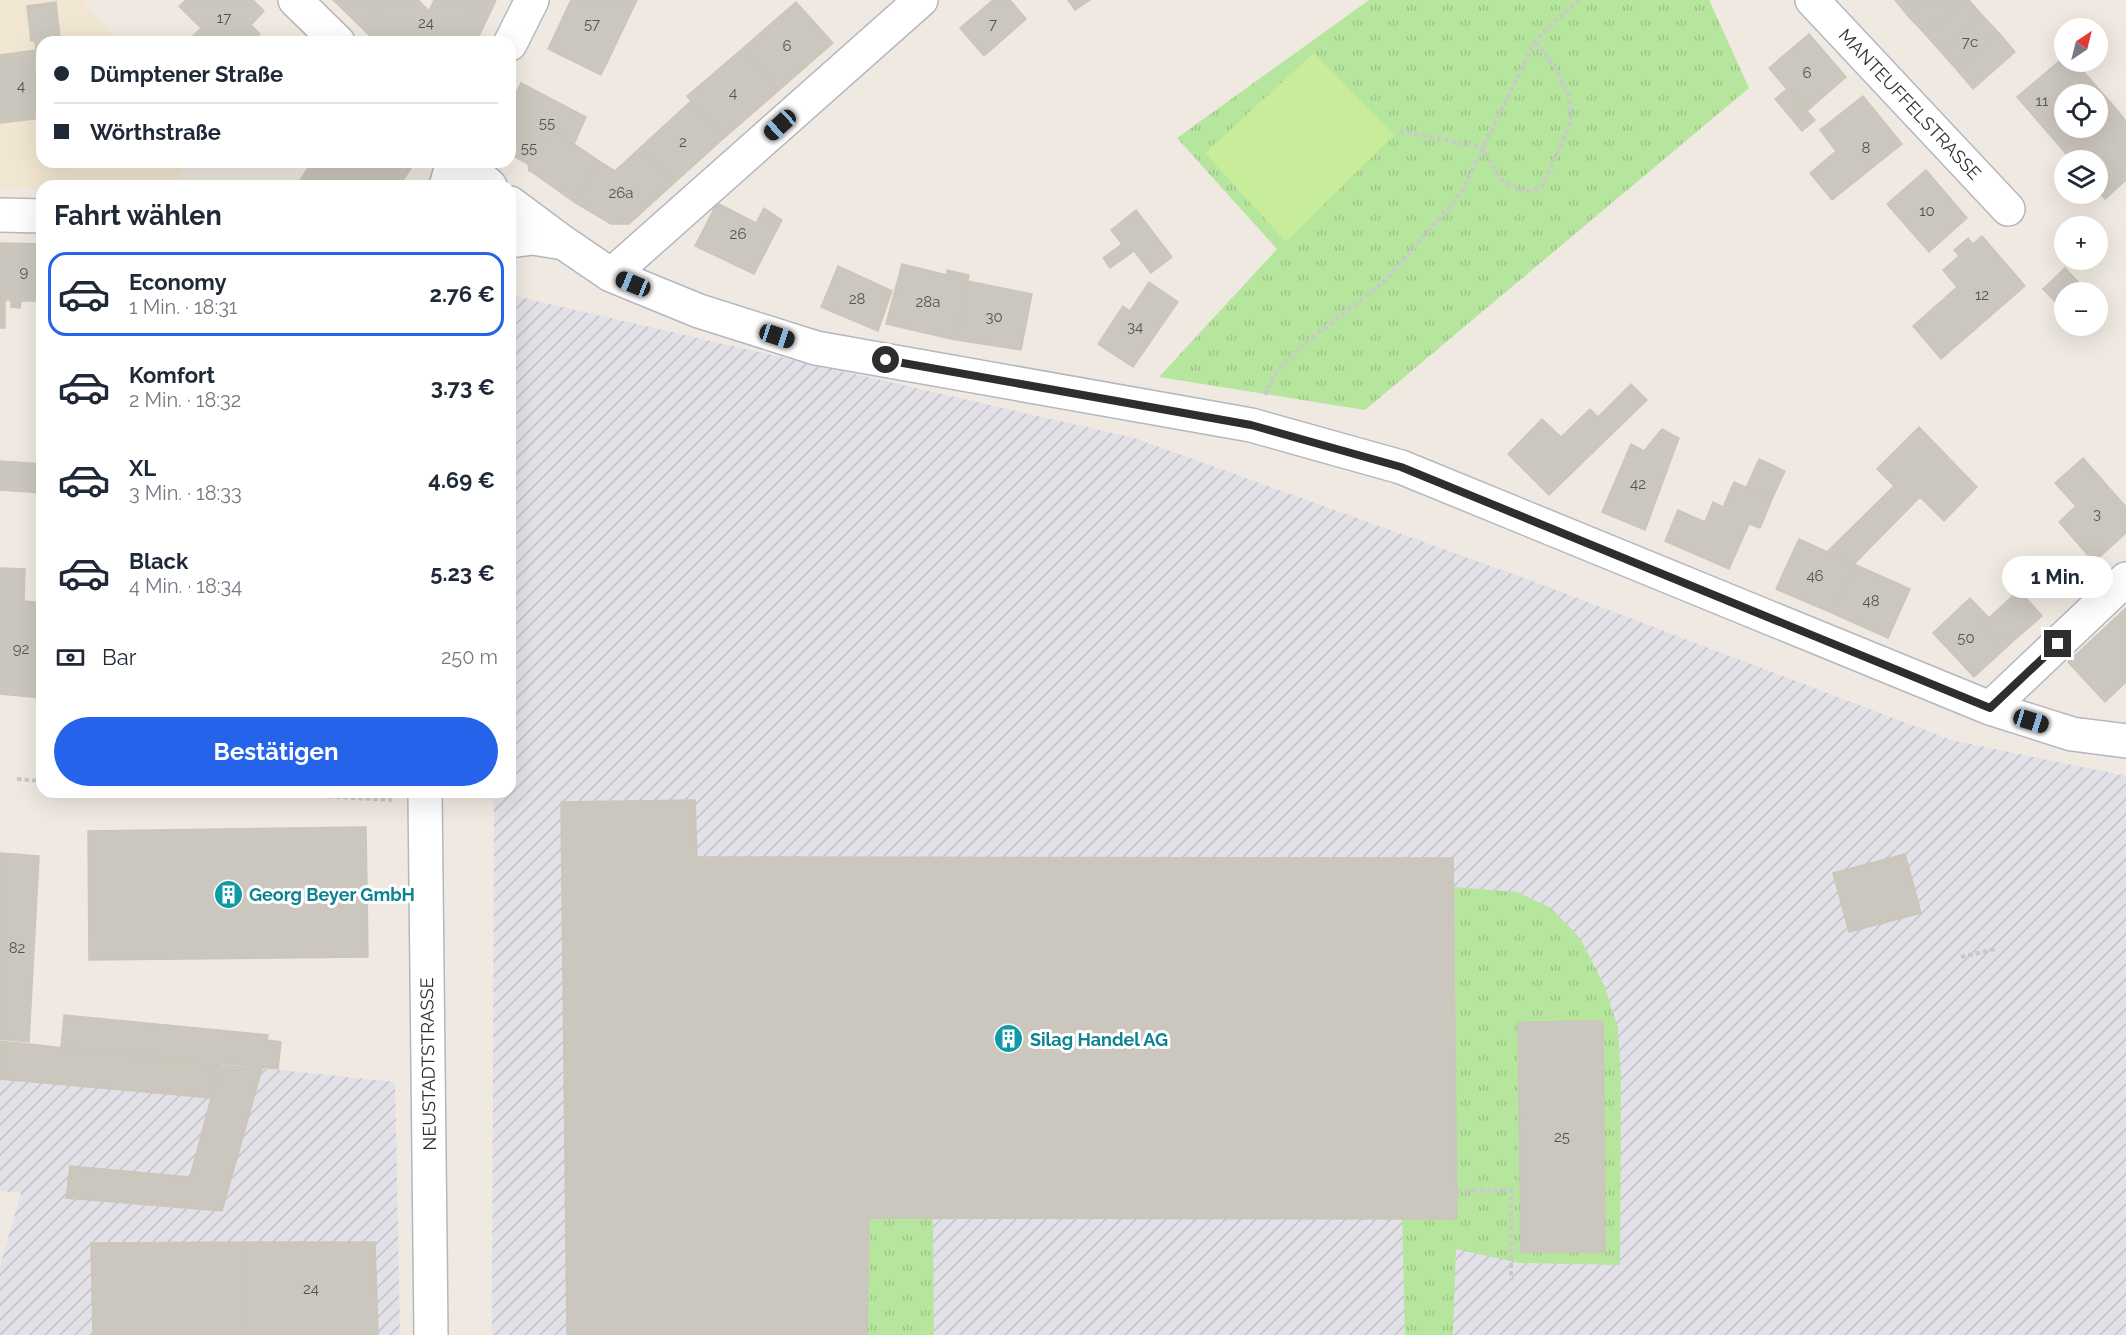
<!DOCTYPE html>
<html lang="de">
<meta charset="utf-8">
<style>
:root{--surface:#fff;--page:#f6f6f7;--text:#1f2937;--muted:#747a83;--line:#e0e1e3;--accent:#2563eb}
body{margin:0;font-family:Raleway,sans-serif;background:var(--page);color:var(--text);height:100vh;display:flex;flex-direction:column;font-size:22px;white-space:nowrap}
*{box-sizing:border-box;margin:0}
p{font-size:20px;color:var(--muted)}
.icon{flex:none;width:33px;height:33px;fill:none;stroke:currentColor;stroke-width:2;stroke-linecap:round;stroke-linejoin:round}
.map{position:relative;flex:1;overflow:hidden}
.details{position:absolute;left:36px;top:180px;width:480px;height:618px;display:flex;flex-direction:column;background:var(--surface);border-radius:18px;box-shadow:0 6px 24px #0002}
.details>*{flex:none}
.top-card{position:absolute;left:36px;top:36px;width:480px;height:132px;border-radius:18px;box-shadow:0 6px 24px #0002;display:grid;align-content:center;height:132px;padding:0 18px;background:var(--surface)}
.needle{width:39px;rotate:35deg}
.buttons{position:absolute;left:2054px;top:18px;display:grid;gap:12px}
.buttons a{display:grid;place-items:center;width:54px;height:54px;border-radius:50%;background:var(--surface);box-shadow:0 6px 24px #0002;font-size:30px}
.end{position:absolute;width:27px;height:27px;margin:-14px;border:8px solid #2e2e2e;background:#fff;box-shadow:0 0 0 3px #fff}
.from{border-radius:50%}
.bubble{position:absolute;height:42px;border-radius:21px;background:var(--surface);box-shadow:0 6px 24px #0002;font-size:20px;font-weight:700;line-height:42px;text-align:center}
.car{position:absolute;width:18px;height:36px;margin:-18px -9px;border-radius:8px;box-shadow:0 0 4px 2px #0007;background:linear-gradient(#222 24%,#8ab4d8 0 40%,#222 0 76%,#8ab4d8 0 86%,#222 0)}
.top-card b{display:flex;align-items:center;gap:21px;height:57px;font-size:22px}
.top-card b+b{border-top:2px solid var(--line)}
.top-card i{width:15px;height:15px;background:var(--text)}
ul{padding:0;list-style:none}
li{display:flex;align-items:center;gap:18px;height:84px;margin:0 12px 9px;padding:0 6px;border:3px solid transparent;border-radius:18px}
li div{flex:1}
li b{display:block;font-size:22px}
li em{font-style:normal;font-weight:700}
li.on{border-color:var(--accent)}
li>.icon{width:54px;height:54px;stroke-width:1.5}
h2{padding:0 18px;font-size:27px;line-height:72px}
.pay{display:flex;align-items:center;gap:15px;height:66px;padding:0 18px;font-size:22px}
.pay p{margin-inline-start:auto}
.primary-button{display:flex;gap:12px;margin-top:auto;padding:12px 18px}
.primary-button a{flex:1;height:69px;border-radius:36px;background:var(--accent);color:#fff;font-size:24px;font-weight:700;line-height:69px;text-align:center}
.map>svg:first-child{display:block}
.industrial{fill:url(#industrial-furrows)}
.education{fill:#f0e6d1}
.grass{fill:url(#grass-tufts)}
.pitch{fill:#c9ec9a}
.building{fill:#cbc7bf;stroke:#cbc5ba;stroke-width:1.5}
.lines{fill:none;stroke-linecap:round;stroke-linejoin:round}
.minor-casing{stroke:#b4b7c1;stroke-width:36}
.path{stroke:#c9c9c9;stroke-width:4;stroke-dasharray:4.5 3;stroke-linecap:butt}
.minor{stroke:#fff;stroke-width:33}
.route{stroke:#2e2e2e;stroke-width:8}
.labels{text-anchor:middle;dominant-baseline:central;stroke-width:6;stroke-linejoin:round;paint-order:stroke}
.number-label{font-size:15px;fill:#555452}
.street-label{font-size:18px;fill:#2e2e2e;stroke:#fff}
.culture-label{font-size:18px;font-weight:bold;fill:#0d838f;stroke:#fff;text-anchor:start}
</style>
<div class="map">
<svg width="2126" height="1335" viewBox="0 0 2126 1335">
<defs>
<pattern id="industrial-furrows" width="10" height="10" patternUnits="userSpaceOnUse" patternTransform="scale(1.5)"><rect width="10" height="10" fill="#e3e1e8"/><path d="M-1 1l2-2M0 10L10 0M9 11l2-2" fill="none" stroke="#c3c1c7"/></pattern>
<pattern id="grass-tufts" width="24" height="20" patternUnits="userSpaceOnUse" patternTransform="scale(1.5)"><rect width="24" height="20" fill="#b6e59e"/><path d="M3 7l-1-3M5 7V3M7 7l1-3M15 17l-1-3M17 17v-4M19 17l1-3" fill="none" stroke="#9dc588"/></pattern>
</defs>
<rect width="100%" height="100%" fill="#efe9e1"/>
<!-- industrial -->
<path class="industrial" d="M510,295l624,143 393,141 424,161 175,36v559h-1634l2,-543h16z
M0,1041l395,41 5,253h-400v-68l21,-74 -21,-2z"/>
<!-- education -->
<path class="education" d="M0,0h89l-5,5 34,37h-76v120h140l-2,24h-138v3l-42,-2z"/>
<!-- grass -->
<path class="grass" d="M1369,0h340l40,88 -384,322 -206,-33 118,-128 -100,-111z
M1454,887l63,5 34,16 29,30 25,49 13,41 3,50 -1,187 -101,-2 -63,-14 -3,86h-48l-3,-116 55,-1z
M869,1218h64l1,117h-67z"/>
<!-- pitch -->
<path class="pitch" d="M1314,53l80,82 -108,107 -81,-89z"/>
<!-- building -->
<path class="building" d="M186,0h67l11,11 -13,14 9,9 -8,8h-65l14,-14 -22,-22z
M333,0h56l-27,28z
M389,0h29l11,11 5,-11h20l34,17 -12,25h-100l-14,-14z
M454,0h42l-8,17z
M571,0h66l-36,75 -53,-26z
M993,0h17l16,19 -42,37 -24,-28z
M1068,0h22l-15,10z
M1895,0h31l-18,16z
M1926,0h37l-38,34 -17,-18z
M1963,0h6l13,15 -41,37 -16,-18z
M56,2l4,36 -3,1v3h-15v76l-42,5v-68l36,-5 -1,-9h-4l-4,-35z
M796,2l37,41 -55,48 -36,-42z
M1982,15l17,18 -42,37 -16,-18z
M1999,33l16,19 -42,37 -16,-19z
M1809,34l37,43 -40,35 -37,-44z
M742,49l36,42 -54,47 -37,-42z
M2064,57v5h11l37,42 -15,13v-23h-33v34h21l-24,20 -44,-51z
M521,83l65,34 -12,27 -23,-16 -22,42 -1,-6 -18,-10v-48z
M1787,89l28,31 -13,11 -27,-32z
M1863,96l39,48 -70,56 -22,-27 26,-22 -16,-21z
M691,101l33,37 -51,46 -31,-38z
M2112,104l14,17v59l-21,19 -8,-9v-30h-26l-10,-12 24,-20h12v-11z
M551,128l48,33 -25,41 -45,-32z
M642,146l31,38 -44,40h-18l-37,-22 25,-41 16,10z
M312,162h102v2l-15,22h-94l-6,-4z
M1926,170l41,48 -38,34 -42,-48z
M717,203l39,20 8,-15 18,12 -28,54 -59,-28z
M1136,210l36,47 -21,16 -17,-22 -24,17 -7,-10 19,-14 -11,-14z
M1982,236l43,50 -84,73 -28,-33 44,-39 -14,-17 16,-14 -5,-6 14,-12 5,6z
M0,243h5v85h-5z
M5,243l37,1v57h-21l-1,7 -9,-1v-7h-6z
M902,264l45,11v-5l22,5 -13,65 -70,-16z
M838,266l54,25 -14,40 -57,-24z
M2065,268l21,22 -3,2h-19v19l-21,-22z
M968,281l64,13 -11,56 -65,-10z
M1149,282l29,20 -45,65 -35,-23 25,-38 7,5z
M1631,384l16,16 -98,95 -41,-41 34,-35 19,18 29,-28 8,8z
M1919,427l58,60 -33,34 -24,-24 -66,67 -27,-12 67,-66 -17,-17z
M1662,429l17,9 -34,92 -43,-18 29,-68 13,7z
M2083,458l43,49v26l-32,29 -35,-40 17,-16 -21,-23z
M1759,459l26,12 -13,28 -26,-11z
M0,461l42,3v29l-42,-3z
M1734,482l38,17 -12,29 -11,-4 -20,45 -64,-28 13,-31 27,12 8,-20 10,5z
M1799,539l55,25 -22,49 -56,-24z
M1854,564l56,25 -22,49 -56,-25z
M0,568l25,1 -1,32 18,2v95l-42,-4z
M2019,590l23,26 -31,27 -6,-6 -11,3 -13,-15z
M1970,598l19,20 -8,7 13,15 11,-3 6,6 -37,34 -41,-44z
M2126,608v74l-21,20 -37,-40z
M695,800l2,57 756,1 4,361 -588,-1 -2,117h-300l-6,-533z
M366,827l2,130 -279,3 -1,-129z
M0,853l39,3 -10,186 -29,-3z
M1905,854l16,59 -72,19 -16,-59z
M64,1015l204,20 -1,5 14,2 -3,27 -217,-22z
M1603,1021l2,231h-84l-3,-230z
M0,1041l220,24 -8,33 -212,-19z
M220,1065l42,4 -40,142 -156,-13 4,-32 120,11z
M245,1242l2,93h-154l-2,-92z
M245,1242h130l3,93h-131z"/>
<g class="lines">
<defs>
<path id="minor" d="M295,0l43,42
M1812,0l196,209
M510,44l22,-44
M463,162l27,24
M446,186l7,-24
M510,203l54,40 47,32 88,36 117,37 435,77 150,42 589,241 82,26 54,7
M0,215l42,1
M510,241l23,-3 31,5
M611,275l310,-275
M1990,708l136,-129
M425,792l6,543"/>
</defs>
<!-- minor casing -->
<use href="#minor" class="minor-casing"/>
<!-- path -->
<path class="path" d="M1400,131l82,16 20,34 23,11 17,-5 29,-65 -2,-26 -14,-28 -20,-27
M1265,395l9,-20 32,-33 76,-58 78,-89 75,-154 43,-41
M17,779l25,2
M246,792l146,8
M1961,957l34,-8
M1457,1191l54,-1v90"/>
<!-- minor -->
<use href="#minor" class="minor"/>
</g>
<g class="lines">
<!-- route -->
<path class="route" d="M886,360l365,65 150,42 589,241 68,-64"/>
</g>
<!-- icons -->
<defs>
<symbol id="building-disc" viewBox="-11 -11 22 22"><circle r="9.5" fill="#0f9aa8" stroke="#fff"/><path d="M-4-6H4V6H1V3H-1V6H-4ZM-2.5-4.3h1.7v1.8h-1.7ZM.8-4.3h1.7v1.8H.8ZM-2.5-1h1.7V.8h-1.7ZM.8-1h1.7V.8H.8Z" fill="#fff"/></symbol>
</defs>
<g fill-rule="evenodd">
<use href="#building-disc" x="212" y="878" width="33" height="33"/>
<use href="#building-disc" x="992" y="1022" width="33" height="33"/>
</g>
<g class="labels">
<!-- number labels -->
<g class="number-label">
<text x="224" y="18">17</text>
<text x="426" y="23">24</text>
<text x="592" y="24">57</text>
<text x="993" y="24">7</text>
<text x="1970" y="42">7c</text>
<text x="787" y="46">6</text>
<text x="1807" y="73">6</text>
<text x="21" y="86">4</text>
<text x="733" y="93">4</text>
<text x="2042" y="101">11</text>
<text x="547" y="123">55</text>
<text x="683" y="142">2</text>
<text x="529" y="148">55</text>
<text x="1866" y="148">8</text>
<text x="621" y="193">26a</text>
<text x="1927" y="211">10</text>
<text x="738" y="234">26</text>
<text x="24" y="272">9</text>
<text x="1982" y="295">12</text>
<text x="857" y="299">28</text>
<text x="928" y="302">28a</text>
<text x="994" y="317">30</text>
<text x="1135" y="327">34</text>
<text x="1638" y="484">42</text>
<text x="2097" y="514">3</text>
<text x="1815" y="576">46</text>
<text x="1871" y="601">48</text>
<text x="1966" y="638">50</text>
<text x="21" y="649">92</text>
<text x="17" y="948">82</text>
<text x="1562" y="1137">25</text>
<text x="311" y="1289">24</text>
</g>
<!-- street labels -->
<g class="street-label">
<text transform="translate(1910 104) rotate(47)">MANTEUFFELSTRASSE</text>
<text transform="translate(428 1064) rotate(-91)">NEUSTADTSTRASSE</text>
</g>
<!-- culture labels -->
<g class="culture-label">
<text x="249" y="894">Georg Beyer GmbH</text>
<text x="1030" y="1039">Silag Handel AG</text>
</g>
</g>
</svg>
<div class="buttons">
<a><svg class="needle" viewBox="-14 -14 28 28"><path d="M0-13l5 13h-10z" fill="#e53935"/><path d="M0 13l5-13h-10z" fill="#747a83"/></svg></a>
<a><svg class="icon" aria-label="locate" viewBox="0 0 24 24"><circle cx="12" cy="12" r="6"/><path d="M12 2v4M12 18v4M2 12h4M18 12h4"/></svg></a>
<a><svg class="icon" aria-label="layers" viewBox="0 0 24 24"><path d="M12 4l9 5-9 5-9-5zM3 14l9 5 9-5"/></svg></a>
<a>+</a>
<a>−</a>
</div>
<i class="end from" style="left:886px;top:360px"></i>
<i class="end" style="left:2058px;top:644px"></i>
<div class="bubble" style="left:2002px;top:556px;width:111px">1 Min.</div>
<i class="car" style="left:780px;top:125px;rotate:228deg"></i>
<i class="car" style="left:633px;top:284px;rotate:292deg"></i>
<i class="car" style="left:777px;top:336px;rotate:108deg"></i>
<i class="car" style="left:2031px;top:721px;rotate:107deg"></i>
<div class="top-card">
<b><i class="from"></i>Dümptener Straße</b>
<b><i></i>Wörthstraße</b>
</div>
<section class="details">
<h2>Fahrt wählen</h2>
<ul>
<li class="on"><svg class="icon" aria-label="car" viewBox="0 0 24 24"><path d="M5 17H2v-5l4-1 3-4h7l3 4 3 1v5h-3M9 17h6M6 11h13"/><circle cx="7" cy="17" r="2"/><circle cx="17" cy="17" r="2"/></svg><div><b>Economy</b><p>1 Min. · 18:31</p></div><em>2.76 €</em></li>
<li><svg class="icon" aria-label="car" viewBox="0 0 24 24"><path d="M5 17H2v-5l4-1 3-4h7l3 4 3 1v5h-3M9 17h6M6 11h13"/><circle cx="7" cy="17" r="2"/><circle cx="17" cy="17" r="2"/></svg><div><b>Komfort</b><p>2 Min. · 18:32</p></div><em>3.73 €</em></li>
<li><svg class="icon" aria-label="car" viewBox="0 0 24 24"><path d="M5 17H2v-5l4-1 3-4h7l3 4 3 1v5h-3M9 17h6M6 11h13"/><circle cx="7" cy="17" r="2"/><circle cx="17" cy="17" r="2"/></svg><div><b>XL</b><p>3 Min. · 18:33</p></div><em>4.69 €</em></li>
<li><svg class="icon" aria-label="car" viewBox="0 0 24 24"><path d="M5 17H2v-5l4-1 3-4h7l3 4 3 1v5h-3M9 17h6M6 11h13"/><circle cx="7" cy="17" r="2"/><circle cx="17" cy="17" r="2"/></svg><div><b>Black</b><p>4 Min. · 18:34</p></div><em>5.23 €</em></li>
</ul>
<div class="pay"><svg class="icon" aria-label="cash" viewBox="0 0 24 24"><path d="M3 7h18v10H3z"/><circle cx="12" cy="12" r="2"/></svg>Bar<p>250 m</p></div>
<div class="primary-button"><a>Bestätigen</a></div>
</section>
</div>
